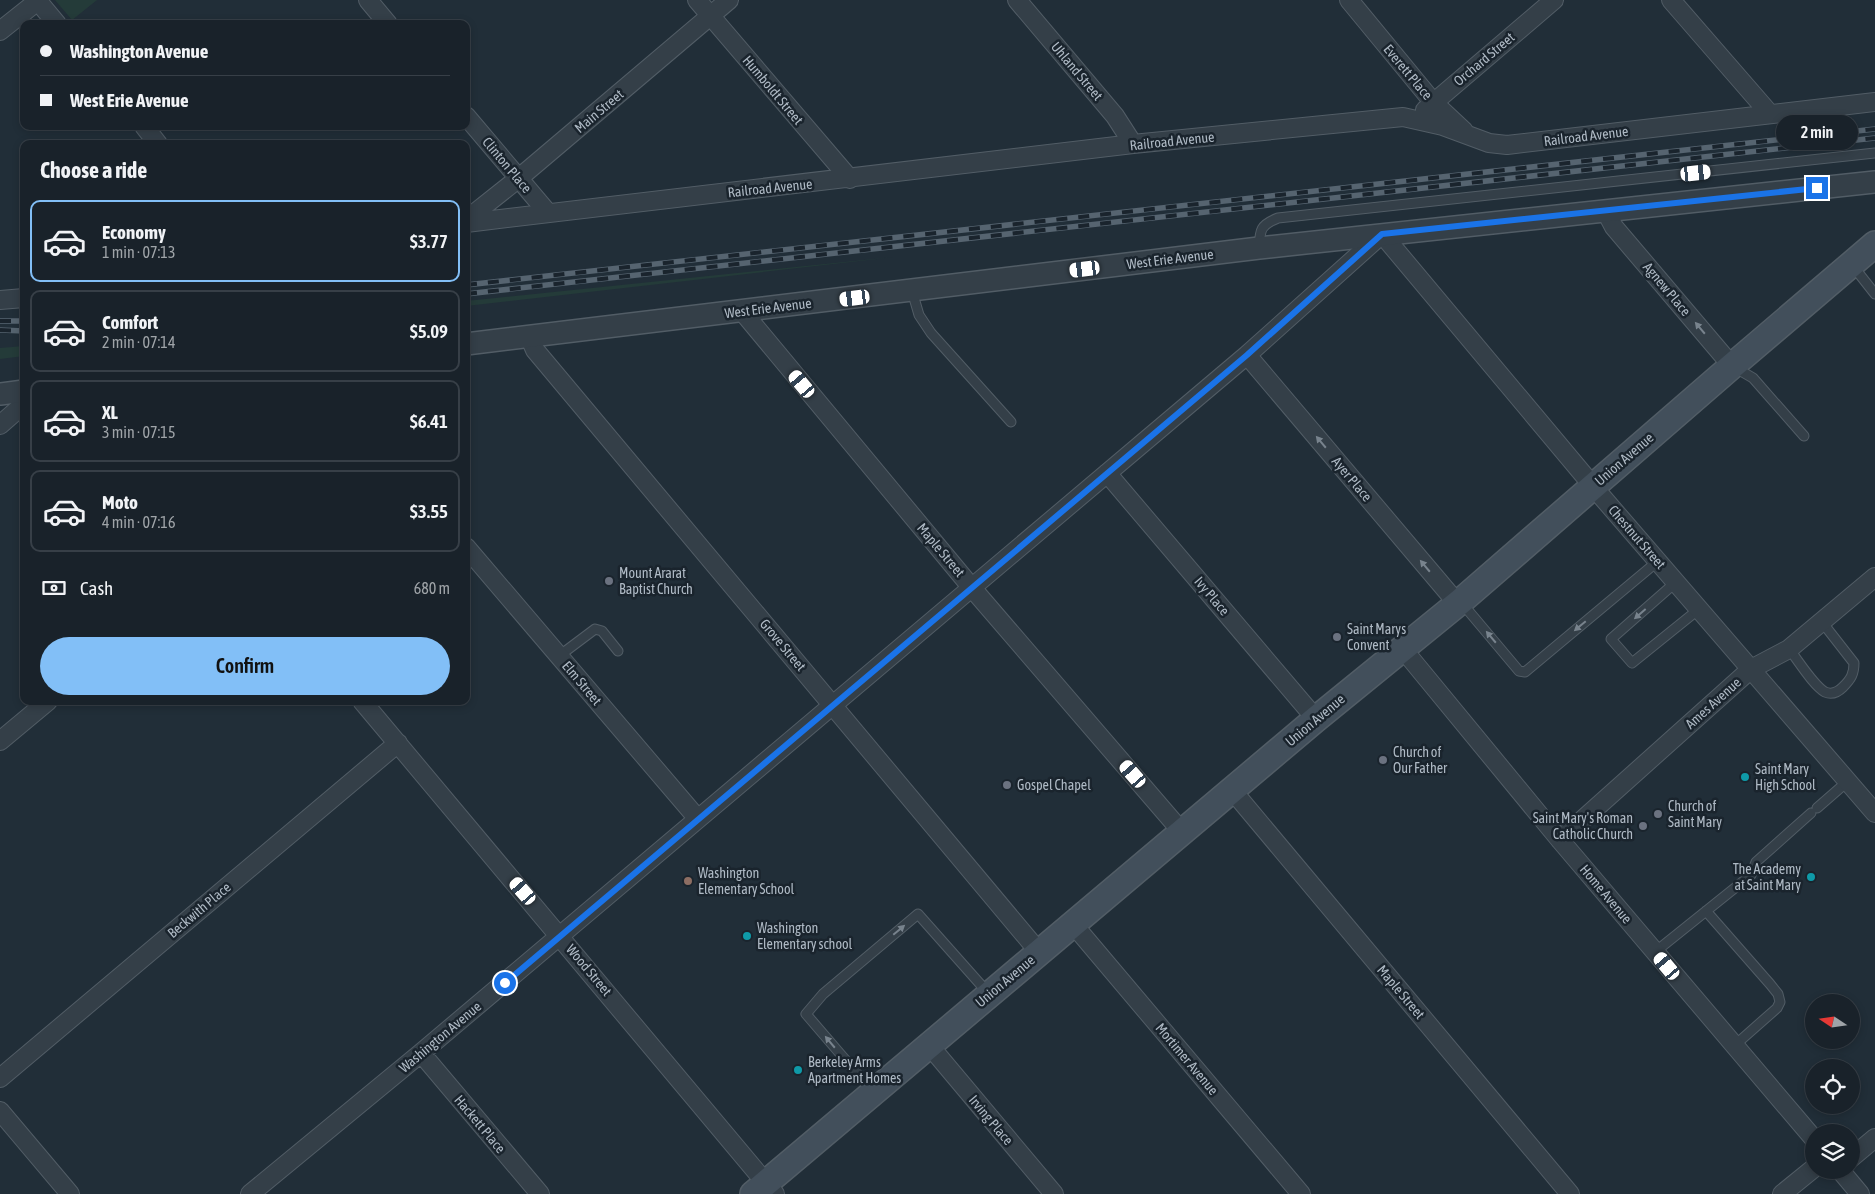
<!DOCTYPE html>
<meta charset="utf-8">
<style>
:root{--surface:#19222a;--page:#222a32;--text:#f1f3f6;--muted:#9fa4a8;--line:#373f47;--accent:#82bff7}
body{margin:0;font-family:"Asap Condensed",sans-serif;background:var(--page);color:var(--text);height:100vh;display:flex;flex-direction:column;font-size:19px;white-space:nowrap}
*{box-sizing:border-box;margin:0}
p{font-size:16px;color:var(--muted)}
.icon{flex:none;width:28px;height:28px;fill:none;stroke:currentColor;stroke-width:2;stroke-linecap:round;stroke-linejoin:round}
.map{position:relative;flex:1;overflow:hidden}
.drawer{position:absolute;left:20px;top:140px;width:450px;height:565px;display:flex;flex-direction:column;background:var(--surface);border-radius:10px;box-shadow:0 2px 8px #0003,0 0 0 1px var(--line)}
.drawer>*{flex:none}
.banner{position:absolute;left:20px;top:20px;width:450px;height:110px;border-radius:10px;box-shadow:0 2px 8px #0003,0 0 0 1px var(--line);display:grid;align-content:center;height:110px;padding:0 20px;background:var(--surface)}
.needle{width:32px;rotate:283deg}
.buttons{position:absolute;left:1805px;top:994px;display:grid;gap:10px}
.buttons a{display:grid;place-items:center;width:55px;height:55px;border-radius:50%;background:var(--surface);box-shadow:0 2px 8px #0003,0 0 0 1px var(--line);font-size:25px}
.end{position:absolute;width:22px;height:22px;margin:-11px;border:6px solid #1a73e8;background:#fff;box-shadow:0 0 0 2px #fff}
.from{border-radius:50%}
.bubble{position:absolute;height:35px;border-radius:18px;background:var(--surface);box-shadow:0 2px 8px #0003,0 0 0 1px var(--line);font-size:16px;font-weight:600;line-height:35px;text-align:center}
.car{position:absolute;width:15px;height:30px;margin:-15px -8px;border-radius:6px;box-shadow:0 0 4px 1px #0007;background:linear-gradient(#fff 24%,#345 0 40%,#fff 0 76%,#345 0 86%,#fff 0)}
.banner b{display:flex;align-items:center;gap:18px;height:48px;font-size:19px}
.banner b+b{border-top:1px solid var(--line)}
.banner i{width:12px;height:12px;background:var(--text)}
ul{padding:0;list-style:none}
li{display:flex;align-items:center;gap:15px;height:82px;margin:0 10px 8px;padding:0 10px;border:2px solid var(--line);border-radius:10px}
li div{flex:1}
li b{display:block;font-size:19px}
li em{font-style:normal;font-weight:600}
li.active{border-color:var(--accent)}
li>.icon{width:45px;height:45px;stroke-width:1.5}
h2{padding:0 20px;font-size:22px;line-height:60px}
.pay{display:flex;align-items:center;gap:12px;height:55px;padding:0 20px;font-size:19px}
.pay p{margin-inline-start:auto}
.cta{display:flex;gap:10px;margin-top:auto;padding:10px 20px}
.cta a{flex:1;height:58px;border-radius:30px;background:var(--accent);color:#111;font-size:20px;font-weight:600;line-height:58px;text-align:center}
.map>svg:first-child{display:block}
.green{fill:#243b39}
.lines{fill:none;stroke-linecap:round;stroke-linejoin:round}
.service-casing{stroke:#525d66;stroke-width:11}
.minor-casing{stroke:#525d66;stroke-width:20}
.tertiary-casing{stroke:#525d66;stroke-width:24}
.secondary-casing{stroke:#525d66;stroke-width:28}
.service{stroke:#343f48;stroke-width:9}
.minor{stroke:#343f48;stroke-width:18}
.tertiary{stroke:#343f48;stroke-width:21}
.secondary{stroke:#424f5b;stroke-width:25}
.rail-casing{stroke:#566470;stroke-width:5.5}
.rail{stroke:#1a242d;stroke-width:4;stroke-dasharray:11;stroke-linecap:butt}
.oneway{fill:#78838d}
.route{stroke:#1a73e8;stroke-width:6}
.worship-dot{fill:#6b7280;stroke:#1a242d;stroke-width:2}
.culture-dot{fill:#0f9aa8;stroke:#1a242d;stroke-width:2}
.education-dot{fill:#8d6e63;stroke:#1a242d;stroke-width:2}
.labels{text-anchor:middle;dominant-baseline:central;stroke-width:5;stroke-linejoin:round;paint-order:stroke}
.street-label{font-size:14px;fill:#afbac5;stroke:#1a242d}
.poi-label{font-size:14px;fill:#afbac5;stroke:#1a242d;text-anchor:start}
</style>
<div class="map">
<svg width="1875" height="1194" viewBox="0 0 1875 1194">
<rect width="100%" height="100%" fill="#212e38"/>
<!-- green -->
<path class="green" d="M55,0h42l-25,20z
M894,257l-428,49v-5z
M24,346v10l-24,3v-11z"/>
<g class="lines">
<defs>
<path id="service" d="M1259,248c1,-18 1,-23 19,-30l597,-65
M1853,266l22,28
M912,291l7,24 12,18 80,89
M1734,367l19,11 51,58
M1676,582l-65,57 21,24 67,-54
M1461,602l58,69 6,1 133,-111
M1789,649c9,11 24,36 36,43 7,3 13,0 18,-5 8,-8 11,-13 11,-24l-32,-41
M559,656l36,-27 7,2 16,20
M1817,808l31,-27
M1706,911l64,73 8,10 2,8 -3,6 -43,38
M1655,952l96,-77 5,-13 55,-49
M873,1092l-67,-78 17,-20 95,-80 71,80"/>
<path id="minor" d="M37,0l20,24
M368,0l20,24
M697,0l153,179
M1017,0l98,116 18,28
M1349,0l84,102 31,29
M1671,0l99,114
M0,31l39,-31
M1425,110l129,-110
M466,116l82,97
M144,126l14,18
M1605,210l9,17 118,139
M466,220l53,-42 210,-178
M466,223l667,-79 270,-27 40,9 46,17 18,2 368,-43
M0,300l24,-2
M742,311l230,277 210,244
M529,336l6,14 504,602
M1247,355l210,248
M0,425l24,-21
M1107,473l209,246
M466,547l232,272
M1402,648l158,192 254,299
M362,701l413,493
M0,741l48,-40
M1232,790l338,404
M1560,840l191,-171 38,-20 86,-72
M1073,924l228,270
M929,1045l125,149
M421,1053l119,141
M0,1078l398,-335
M0,1111l70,83
M1851,1158l24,-20
M1840,1170l20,24
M250,1194l171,-141 826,-698 135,-121 221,264 272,315
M1782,1194l32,-26"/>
<path id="tertiary" d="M466,344l793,-96 616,-66
M0,394l24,-3"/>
<path id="secondary" d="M753,1194l563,-475 145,-118 271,-235 143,-122"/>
</defs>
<!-- service casing -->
<use href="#service" class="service-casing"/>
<!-- minor casing -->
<use href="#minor" class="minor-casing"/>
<!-- tertiary casing -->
<use href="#tertiary" class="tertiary-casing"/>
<!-- secondary casing -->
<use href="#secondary" class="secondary-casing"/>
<!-- service -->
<use href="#service" class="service"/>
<!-- minor -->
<use href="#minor" class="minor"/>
<!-- tertiary -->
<use href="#tertiary" class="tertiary"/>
<!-- secondary -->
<use href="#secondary" class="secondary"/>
<defs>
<path id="rail" d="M466,285l1409,-156
M466,294l1409,-156
M0,321h24
M0,330l24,1"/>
</defs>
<!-- rail casing -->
<use href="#rail" class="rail-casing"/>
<!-- rail -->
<use href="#rail" class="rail"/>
</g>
<!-- one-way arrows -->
<defs><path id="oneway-solid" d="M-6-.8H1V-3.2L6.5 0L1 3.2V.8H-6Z" transform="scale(1.25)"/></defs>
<g class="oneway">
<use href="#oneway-solid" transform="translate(1700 328) rotate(-130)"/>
<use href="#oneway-solid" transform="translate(1321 442) rotate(-130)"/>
<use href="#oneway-solid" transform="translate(1425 566) rotate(-130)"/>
<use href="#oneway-solid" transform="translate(1640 614) rotate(139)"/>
<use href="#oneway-solid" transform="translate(1580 626) rotate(140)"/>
<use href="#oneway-solid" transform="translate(1491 637) rotate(-130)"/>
<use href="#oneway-solid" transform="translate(899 930) rotate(-40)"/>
<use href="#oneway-solid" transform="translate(830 1042) rotate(-130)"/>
</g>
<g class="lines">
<!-- route -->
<path class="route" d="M505,983l742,-628 135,-121 435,-46"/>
</g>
<!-- markers -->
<g class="worship-dot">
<circle cx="609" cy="581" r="5"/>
<circle cx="1337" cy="637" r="5"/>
<circle cx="1383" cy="760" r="5"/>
<circle cx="1007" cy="785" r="5"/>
<circle cx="1658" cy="814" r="5"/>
<circle cx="1643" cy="826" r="5"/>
</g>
<g class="culture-dot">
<circle cx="1745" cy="777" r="5"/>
<circle cx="1811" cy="877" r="5"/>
<circle cx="747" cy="936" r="5"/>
<circle cx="798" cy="1070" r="5"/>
</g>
<circle class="education-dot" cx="688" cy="881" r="5"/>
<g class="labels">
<!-- street labels -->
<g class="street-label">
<text transform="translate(1484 59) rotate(-40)">Orchard Street</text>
<text transform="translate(1077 71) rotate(50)">Uhland Street</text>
<text transform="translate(1408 72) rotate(50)">Everett Place</text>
<text transform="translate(773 90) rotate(50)">Humboldt Street</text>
<text transform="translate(599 111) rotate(-40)">Main Street</text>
<text transform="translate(1586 136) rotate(-7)">Railroad Avenue</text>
<text transform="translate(1172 141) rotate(-6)">Railroad Avenue</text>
<text transform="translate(507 165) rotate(50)">Clinton Place</text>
<text transform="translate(770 188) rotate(-6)">Railroad Avenue</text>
<text transform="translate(1170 259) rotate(-7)">West Erie Avenue</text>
<text transform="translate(1667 289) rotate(50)">Agnew Place</text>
<text transform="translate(768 308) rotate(-7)">West Erie Avenue</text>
<text transform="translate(1624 459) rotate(-41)">Union Avenue</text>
<text transform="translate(1352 479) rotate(50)">Ayer Place</text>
<text transform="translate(1637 537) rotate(49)">Chestnut Street</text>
<text transform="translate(941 550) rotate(50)">Maple Street</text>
<text transform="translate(1212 596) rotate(50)">Ivy Place</text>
<text transform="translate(783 645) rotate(50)">Grove Street</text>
<text transform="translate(582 683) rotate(50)">Elm Street</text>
<text transform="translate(1713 703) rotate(-42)">Ames Avenue</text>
<text transform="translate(1315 720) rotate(-40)">Union Avenue</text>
<text transform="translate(1606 894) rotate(50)">Home Avenue</text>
<text transform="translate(199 910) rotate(-40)">Beckwith Place</text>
<text transform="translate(589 970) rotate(50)">Wood Street</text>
<text transform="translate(1005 981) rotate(-40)">Union Avenue</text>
<text transform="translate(1401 992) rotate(50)">Maple Street</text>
<text transform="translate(440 1037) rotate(-40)">Washington Avenue</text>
<text transform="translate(1187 1059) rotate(50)">Mortimer Avenue</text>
<text transform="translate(991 1120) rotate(50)">Irving Place</text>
<text transform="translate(480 1124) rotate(50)">Hackett Place</text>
</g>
<!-- poi labels -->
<g class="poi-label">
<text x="619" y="573">Mount Ararat<tspan x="619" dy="16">Baptist Church</tspan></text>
<text x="1347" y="629">Saint Marys<tspan x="1347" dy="16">Convent</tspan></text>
<text x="1393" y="752">Church of<tspan x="1393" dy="16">Our Father</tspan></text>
<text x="1755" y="769">Saint Mary<tspan x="1755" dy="16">High School</tspan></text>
<text x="1017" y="785">Gospel Chapel</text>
<text x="1668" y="806">Church of<tspan x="1668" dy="16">Saint Mary</tspan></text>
<text x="1633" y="818" text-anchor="end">Saint Mary's Roman<tspan x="1633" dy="16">Catholic Church</tspan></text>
<text x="1801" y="869" text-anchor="end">The Academy<tspan x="1801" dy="16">at Saint Mary</tspan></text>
<text x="698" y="873">Washington<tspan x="698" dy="16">Elementary School</tspan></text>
<text x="757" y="928">Washington<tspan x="757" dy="16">Elementary school</tspan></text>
<text x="808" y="1062">Berkeley Arms<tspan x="808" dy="16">Apartment Homes</tspan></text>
</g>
</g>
</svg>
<div class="buttons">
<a><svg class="needle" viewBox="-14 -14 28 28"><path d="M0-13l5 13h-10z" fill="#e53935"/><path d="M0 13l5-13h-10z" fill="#9fa4a8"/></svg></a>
<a><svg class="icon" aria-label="locate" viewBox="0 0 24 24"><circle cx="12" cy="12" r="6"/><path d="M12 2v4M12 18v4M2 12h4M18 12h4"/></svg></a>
<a><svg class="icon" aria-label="layers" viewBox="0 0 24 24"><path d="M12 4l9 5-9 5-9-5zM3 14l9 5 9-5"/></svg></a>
</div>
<i class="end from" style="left:505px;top:983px"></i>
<i class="end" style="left:1817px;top:188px"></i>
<div class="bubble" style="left:1776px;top:115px;width:82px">2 min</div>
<i class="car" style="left:1696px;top:173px;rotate:84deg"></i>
<i class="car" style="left:1085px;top:269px;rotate:263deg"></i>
<i class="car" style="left:855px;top:298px;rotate:263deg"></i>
<i class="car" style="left:802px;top:384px;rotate:320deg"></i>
<i class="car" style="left:1133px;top:774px;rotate:319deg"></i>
<i class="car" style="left:523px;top:891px;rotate:319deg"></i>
<i class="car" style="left:1667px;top:966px;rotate:320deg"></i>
<div class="banner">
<b><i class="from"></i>Washington Avenue</b>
<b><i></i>West Erie Avenue</b>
</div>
<section class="drawer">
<h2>Choose a ride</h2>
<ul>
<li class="active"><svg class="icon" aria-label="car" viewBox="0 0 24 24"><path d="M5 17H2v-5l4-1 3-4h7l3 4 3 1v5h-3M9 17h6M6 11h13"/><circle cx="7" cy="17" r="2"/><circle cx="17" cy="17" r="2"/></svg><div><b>Economy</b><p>1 min · 07:13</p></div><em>$3.77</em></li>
<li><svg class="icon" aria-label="car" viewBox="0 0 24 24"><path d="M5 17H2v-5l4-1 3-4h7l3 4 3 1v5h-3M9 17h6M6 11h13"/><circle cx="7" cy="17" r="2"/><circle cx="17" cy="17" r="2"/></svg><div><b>Comfort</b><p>2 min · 07:14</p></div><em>$5.09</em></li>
<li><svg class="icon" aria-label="car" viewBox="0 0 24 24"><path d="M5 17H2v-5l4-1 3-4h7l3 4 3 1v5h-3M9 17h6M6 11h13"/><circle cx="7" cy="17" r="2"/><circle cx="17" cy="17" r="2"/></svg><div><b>XL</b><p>3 min · 07:15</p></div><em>$6.41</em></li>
<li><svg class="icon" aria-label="car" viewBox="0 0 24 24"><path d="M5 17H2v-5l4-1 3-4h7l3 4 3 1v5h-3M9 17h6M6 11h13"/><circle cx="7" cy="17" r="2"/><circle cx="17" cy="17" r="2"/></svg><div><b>Moto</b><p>4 min · 07:16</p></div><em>$3.55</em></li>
</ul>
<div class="pay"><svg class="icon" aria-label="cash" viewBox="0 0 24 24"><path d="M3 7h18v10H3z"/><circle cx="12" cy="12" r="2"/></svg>Cash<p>680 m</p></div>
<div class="cta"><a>Confirm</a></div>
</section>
</div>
